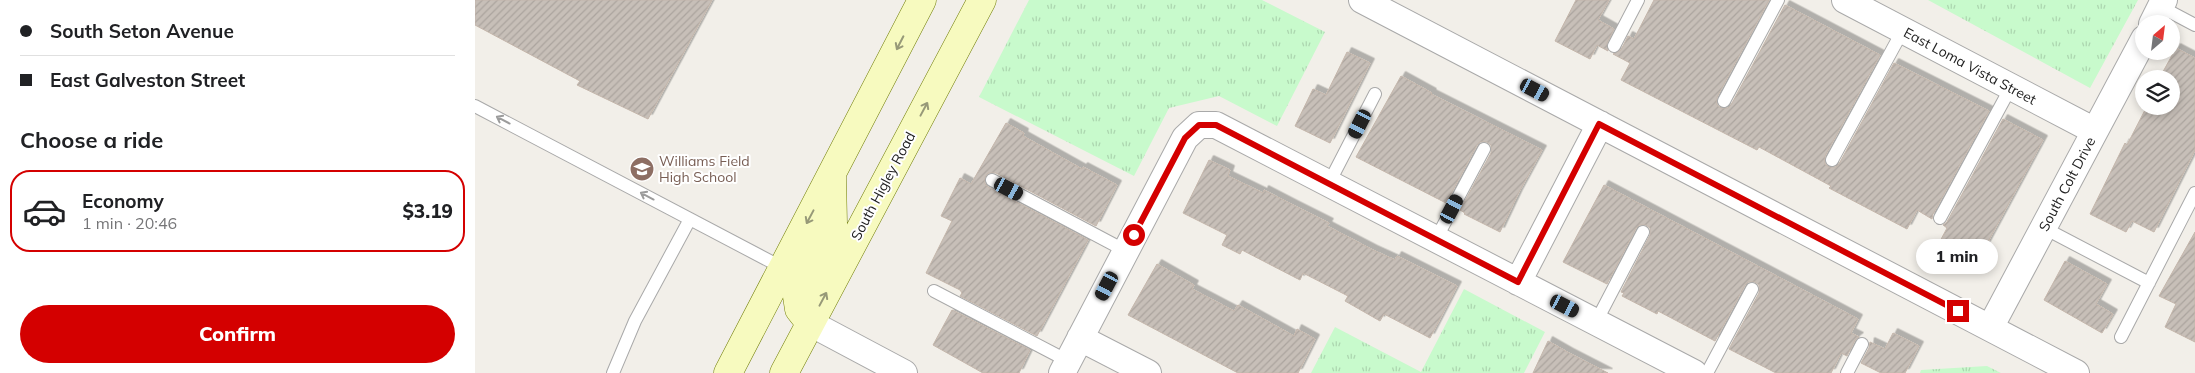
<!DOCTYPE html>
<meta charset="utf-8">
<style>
:root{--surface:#fff;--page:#f2f2f2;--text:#202124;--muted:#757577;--line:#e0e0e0;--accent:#d40000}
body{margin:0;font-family:Mulish,sans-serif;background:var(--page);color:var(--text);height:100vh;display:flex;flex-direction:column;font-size:19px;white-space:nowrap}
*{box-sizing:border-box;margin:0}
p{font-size:16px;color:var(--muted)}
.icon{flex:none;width:28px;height:28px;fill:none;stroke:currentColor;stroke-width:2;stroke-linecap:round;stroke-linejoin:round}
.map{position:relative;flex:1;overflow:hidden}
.side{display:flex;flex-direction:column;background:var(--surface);width:475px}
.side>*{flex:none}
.top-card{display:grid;align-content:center;height:110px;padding:0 20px;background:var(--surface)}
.needle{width:32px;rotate:28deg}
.buttons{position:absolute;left:1660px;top:15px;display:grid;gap:10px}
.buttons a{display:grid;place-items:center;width:45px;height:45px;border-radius:50%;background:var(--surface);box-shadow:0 2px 8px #0003;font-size:25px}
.end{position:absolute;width:22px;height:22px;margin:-11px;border:6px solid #d40000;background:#fff;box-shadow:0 0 0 2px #fff}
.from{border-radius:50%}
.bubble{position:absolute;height:35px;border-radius:18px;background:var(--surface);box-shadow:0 2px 8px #0003;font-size:16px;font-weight:800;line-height:35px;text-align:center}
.car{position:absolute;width:15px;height:30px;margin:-15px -8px;border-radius:6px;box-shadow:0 0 4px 1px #0007;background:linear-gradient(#222 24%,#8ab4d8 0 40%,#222 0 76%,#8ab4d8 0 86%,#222 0)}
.top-card b{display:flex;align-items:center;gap:18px;height:48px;font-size:19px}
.top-card b+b{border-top:1px solid var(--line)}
.top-card i{width:12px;height:12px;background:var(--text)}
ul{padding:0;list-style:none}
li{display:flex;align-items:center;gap:15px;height:82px;margin:0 10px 8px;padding:0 10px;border:2px solid transparent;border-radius:20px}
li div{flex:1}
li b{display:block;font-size:19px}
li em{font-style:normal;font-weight:800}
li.active{border-color:var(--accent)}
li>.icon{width:45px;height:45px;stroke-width:1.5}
h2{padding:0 20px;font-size:22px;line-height:60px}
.cta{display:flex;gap:10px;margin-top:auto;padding:10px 20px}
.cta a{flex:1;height:58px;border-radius:30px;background:var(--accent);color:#fff;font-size:20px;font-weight:800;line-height:58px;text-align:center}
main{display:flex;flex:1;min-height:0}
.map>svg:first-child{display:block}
.park{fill:url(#park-tufts)}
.building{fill:url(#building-hatch);stroke:#c4b6ab;filter:url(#shadow)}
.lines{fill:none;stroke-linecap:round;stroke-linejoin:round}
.service-casing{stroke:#a9a9a9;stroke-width:14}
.minor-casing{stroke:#a9a9a9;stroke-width:28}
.secondary-casing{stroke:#707d05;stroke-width:29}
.service{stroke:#fff;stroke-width:12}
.minor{stroke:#fff;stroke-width:26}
.secondary{stroke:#f7fabf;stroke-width:28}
.oneway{stroke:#979978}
.oneway2{stroke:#9c9c9c}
.route{stroke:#d40000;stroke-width:6}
.labels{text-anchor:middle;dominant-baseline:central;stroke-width:4;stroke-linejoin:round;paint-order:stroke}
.street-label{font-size:14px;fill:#222;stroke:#fff}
.education-label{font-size:14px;fill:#785e54;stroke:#fff;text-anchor:start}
</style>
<main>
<section class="side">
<div class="top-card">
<b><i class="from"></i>South Seton Avenue</b>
<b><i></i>East Galveston Street</b>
</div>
<h2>Choose a ride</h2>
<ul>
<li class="active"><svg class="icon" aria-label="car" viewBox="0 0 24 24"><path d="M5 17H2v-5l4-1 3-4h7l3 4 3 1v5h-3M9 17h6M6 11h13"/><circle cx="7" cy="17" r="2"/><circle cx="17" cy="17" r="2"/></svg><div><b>Economy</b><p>1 min · 20:46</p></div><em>$3.19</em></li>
</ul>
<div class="cta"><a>Confirm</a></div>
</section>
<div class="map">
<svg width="1720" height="373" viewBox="0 0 1720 373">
<defs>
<pattern id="park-tufts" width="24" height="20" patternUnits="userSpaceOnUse" patternTransform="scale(1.25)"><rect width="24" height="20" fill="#c8facc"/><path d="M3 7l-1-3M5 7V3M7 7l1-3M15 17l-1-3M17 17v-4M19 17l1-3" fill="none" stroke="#acd6af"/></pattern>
<pattern id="building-hatch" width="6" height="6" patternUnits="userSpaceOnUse" patternTransform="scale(1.25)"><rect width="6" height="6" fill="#c7bfb8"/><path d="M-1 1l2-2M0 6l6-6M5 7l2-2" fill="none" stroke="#aba49e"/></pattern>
<filter id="shadow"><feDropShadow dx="4.5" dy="-4.5" stdDeviation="0" flood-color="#0004"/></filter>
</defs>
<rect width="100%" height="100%" fill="#f2efe9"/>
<!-- park -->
<path class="park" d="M554,0h233l63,32 -48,94 -58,-30 -50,12 -35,68 -155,-79z
M1453,0h210l-48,88z
M989,289l81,43 -21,41h-213l24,-46 86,45z
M1512,366l14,7h-81l1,-3z"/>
<!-- building -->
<path class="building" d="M0,0h237l-64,119 -71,-34 3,-4 -105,-56z
M1101,0h33l-11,20 16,9 -7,14 1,8 -11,-6 -7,14 -35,-18z
M1179,0h115l-52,97v8l4,3h7l3,-3 54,-100 95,50 -55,101v8l4,3h7l3,-3 55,-101 95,48 -56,103 -1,5 -15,-9 -10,19 -78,-41 2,-2 -72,-39 -2,3 -136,-70 9,-17 -17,-9 8,-4 7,-14 6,3z
M1701,48l19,10v92l-41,82 -22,-11 -6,11 -36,-18 35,-71 2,2 19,-37 -2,-2h27v-27h-12z
M872,52l23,11 -40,80 -35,-17 18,-37 13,6z
M926,76l31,17 -1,1 111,56 -24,44 -18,38 -36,-18 1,-1 -5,-3 31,-57v-8l-4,-3h-7l-3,3 -31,58 -90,-46z
M1528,119l40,21 -67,124 -38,-19 9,-17 -4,-3 4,-3z
M531,123l18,10 -1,3 59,33 1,-2 34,18 -21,41 -100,-53h-8l-3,4v7l3,3 100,53 -51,96 -77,-40 2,-3 -2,-3 -34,-17 26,-52 -11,-5 19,-38 11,6z
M734,160l21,10 -2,6 35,17 1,-3 29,15 36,18 -2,3 46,24 22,10 2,-4 60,30 -27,52 -46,-24 -4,7 -35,-20 3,-5 -45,-23 -3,7 -58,-30 -2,4 -18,-9 5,-10 -44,-22z
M1129,185l254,134 -7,14 8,4 -4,3 -8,16 -6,-3 -10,20h-55l-47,-24 30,-56v-8l-4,-3h-7l-3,3 -30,56 -57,-30 -1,3 -35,-18 2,-3 -3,-1 29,-57v-7l-4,-3h-7l-3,3 -29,56 -44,-22z
M1720,232v110l-30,-15 11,-23 -17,-8z
M1590,261l42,23 -11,20 17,10 -11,19 -58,-33z
M682,264l37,21 -2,4 42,22 4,-6 56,31 3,-7 18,10 -17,34h-60l-110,-58z
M477,310l78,40 -11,23h-36l-50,-28z
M1418,333l26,13 -14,27h-24l-20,-10 8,-15 1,-6 15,7z
M1073,341l21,12 39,20h-75z"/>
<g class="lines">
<defs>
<path id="service" d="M1686,7l34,18
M1139,46l24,-46
M1249,101l54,-101
M0,106l308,162
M1357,160l71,-130
M517,180l134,71
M854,183l46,-89
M1465,218l71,-131
M1569,228l105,55
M961,239l48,-90
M459,291l134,70
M1121,322l47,-90
M1646,337l74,-144
M138,373l22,-52 55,-102
M1232,373l45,-84
M1372,373l15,-29"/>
<path id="minor" d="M887,0l714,373
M1370,0l250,131
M1677,24l12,-24
M1043,282l82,-158
M335,323l94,50
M1515,328l154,-289
M605,338l68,35
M587,373l123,-235 14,-13h17l478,248"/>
<path id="secondary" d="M335,323l-11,-14 -2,-13 36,-72 -1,-47
M253,373l194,-373
M309,373l198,-373"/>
</defs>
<!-- service casing -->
<use href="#service" class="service-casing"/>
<!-- minor casing -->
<use href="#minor" class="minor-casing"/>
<!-- secondary casing -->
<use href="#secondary" class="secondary-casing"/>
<!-- service -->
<use href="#service" class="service"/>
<!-- minor -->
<use href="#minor" class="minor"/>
<!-- secondary -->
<use href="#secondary" class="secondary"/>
</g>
<!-- one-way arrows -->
<defs><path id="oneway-shaft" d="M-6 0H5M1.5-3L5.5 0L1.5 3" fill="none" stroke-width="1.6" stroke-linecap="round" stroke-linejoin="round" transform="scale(1.25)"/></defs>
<g class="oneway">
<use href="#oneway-shaft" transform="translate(425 43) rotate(117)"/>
<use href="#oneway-shaft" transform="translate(449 109) rotate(-62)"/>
<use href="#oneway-shaft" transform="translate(335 217) rotate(118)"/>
<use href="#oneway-shaft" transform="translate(348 299) rotate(-62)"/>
</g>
<g class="oneway2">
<use href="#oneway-shaft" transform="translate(28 120) rotate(-152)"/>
<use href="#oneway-shaft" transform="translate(172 196) rotate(-152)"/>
</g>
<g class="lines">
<!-- route -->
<path class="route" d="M659,235l51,-97 14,-13h17l302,157 81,-158 359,187"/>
</g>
<!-- icons -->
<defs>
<symbol id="school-disc" viewBox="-11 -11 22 22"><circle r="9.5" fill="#8d6e63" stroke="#fff"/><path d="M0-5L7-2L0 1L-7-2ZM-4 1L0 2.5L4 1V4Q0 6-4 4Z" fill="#fff"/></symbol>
</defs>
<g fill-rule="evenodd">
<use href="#school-disc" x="153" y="155" width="28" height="28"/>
</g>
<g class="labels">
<!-- street labels -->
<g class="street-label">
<text transform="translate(1495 66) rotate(28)">East Loma Vista Street</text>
<text transform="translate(1592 184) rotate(-62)">South Colt Drive</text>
<text transform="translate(408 186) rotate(-62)">South Higley Road</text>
</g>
<!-- education labels -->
<g class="education-label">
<text x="184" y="161">Williams Field<tspan x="184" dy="16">High School</tspan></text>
</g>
</g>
</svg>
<div class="buttons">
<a><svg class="needle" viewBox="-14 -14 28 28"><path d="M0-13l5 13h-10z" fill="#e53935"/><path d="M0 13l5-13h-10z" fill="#757577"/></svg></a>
<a><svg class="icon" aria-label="layers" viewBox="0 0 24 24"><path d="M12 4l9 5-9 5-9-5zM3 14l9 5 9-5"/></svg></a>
</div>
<i class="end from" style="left:659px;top:235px"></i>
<i class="end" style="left:1483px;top:311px"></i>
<div class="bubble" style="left:1441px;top:239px;width:82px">1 min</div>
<i class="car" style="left:1060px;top:90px;rotate:118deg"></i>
<i class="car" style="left:885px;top:124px;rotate:207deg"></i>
<i class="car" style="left:534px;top:189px;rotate:118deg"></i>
<i class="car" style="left:977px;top:209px;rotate:28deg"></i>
<i class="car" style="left:632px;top:286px;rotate:208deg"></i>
<i class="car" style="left:1090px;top:306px;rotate:117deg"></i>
</div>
</main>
